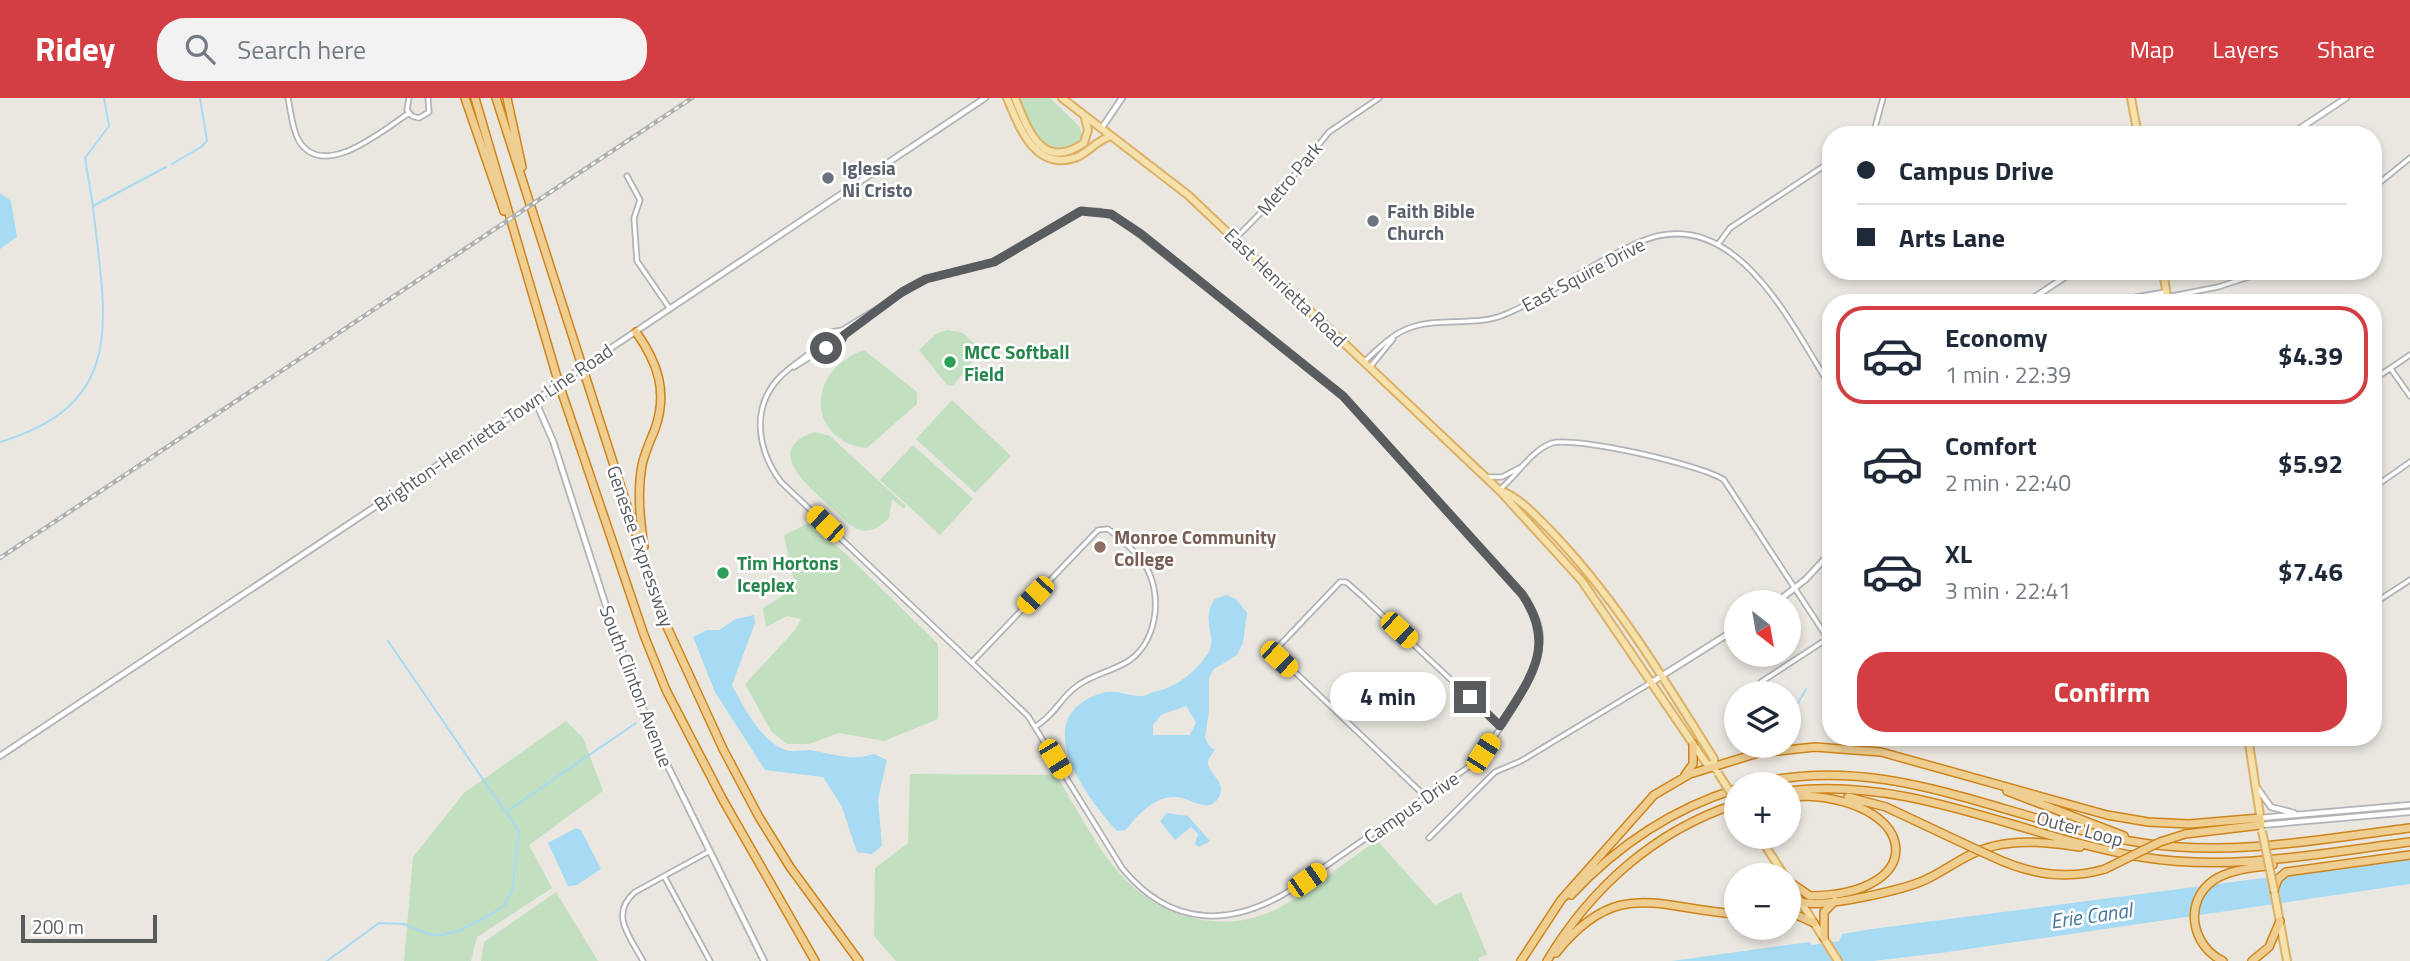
<!DOCTYPE html>
<meta charset="utf-8">
<style>
:root{--surface:#fff;--page:#f2f2f3;--text:#1f2937;--muted:#747a83;--line:#e0e1e3;--accent:#d23e41}
body{margin:0;font-family:"Titillium Web",sans-serif;background:var(--page);color:var(--text);height:100vh;display:flex;flex-direction:column;font-size:26px;white-space:nowrap}
*{box-sizing:border-box;margin:0}
p{font-size:23px;color:var(--muted)}
.icon{flex:none;width:38px;height:38px;fill:none;stroke:currentColor;stroke-width:2;stroke-linecap:round;stroke-linejoin:round}
.map{position:relative;flex:1;overflow:hidden}
.drawer{position:absolute;left:1822px;top:196px;width:560px;height:452px;display:flex;flex-direction:column;background:var(--surface);border-radius:28px;box-shadow:0 4px 10px #0003}
.drawer>*{flex:none}
.top-card{position:absolute;left:1822px;top:28px;width:560px;height:154px;border-radius:28px;box-shadow:0 4px 10px #0003;display:grid;align-content:center;height:154px;padding:0 35px;background:var(--surface)}
.needle{width:46px;rotate:149deg}
.buttons{position:absolute;left:1724px;top:492px;display:grid;gap:14px}
.buttons a{display:grid;place-items:center;width:77px;height:77px;border-radius:50%;background:var(--surface);box-shadow:0 4px 10px #0003;font-size:35px}
.scale{position:absolute;left:21px;bottom:18px;width:136px;box-sizing:border-box;padding-left:7px;border:4px solid #595c5f;border-top:0;font-size:19px;line-height:24px;white-space:nowrap;color:#595c5f;-webkit-text-stroke:5px #fff;paint-order:stroke}
.end{position:absolute;width:32px;height:32px;margin:-16px;border:9px solid #595c5f;background:#fff;box-shadow:0 0 0 4px #fff}
.from{border-radius:50%}
.bubble{position:absolute;height:49px;border-radius:24px;background:var(--surface);box-shadow:0 4px 10px #0003;font-size:23px;font-weight:700;line-height:49px;text-align:center}
.car{position:absolute;width:21px;height:42px;margin:-21px -10px;border-radius:9px;box-shadow:0 0 5px 2px #0007;background:linear-gradient(#f5c518 24%,#345 0 40%,#f5c518 0 76%,#345 0 86%,#f5c518 0)}
.top-card b{display:flex;align-items:center;gap:24px;height:66px;font-size:26px}
.top-card b+b{border-top:2px solid var(--line)}
.top-card i{width:18px;height:18px;background:var(--text)}
ul{padding:12px 0 0;list-style:none}
li{display:flex;align-items:center;gap:21px;height:98px;margin:0 14px 10px;padding:0 21px;border:4px solid transparent;border-radius:28px}
li div{flex:1}
li b{display:block;font-size:26px}
li em{font-style:normal;font-weight:700}
li.on{border-color:var(--accent)}
li>.icon{width:63px;height:63px;stroke-width:1.5}
.button{display:flex;gap:14px;margin-top:auto;padding:14px 35px}
.button a{flex:1;height:80px;border-radius:28px;background:var(--accent);color:#fff;font-size:28px;font-weight:700;line-height:80px;text-align:center}
header{display:flex;align-items:center;gap:42px;box-sizing:border-box;height:98px;padding:0 35px;background:var(--accent);color:#fff}
header strong{font-size:33px}
nav{display:flex;gap:38px;margin-inline-start:auto;font-size:24px}
.search{width:490px;height:63px;background:var(--page);display:flex;align-items:center;gap:18px;box-sizing:border-box;padding:0 24px;border-radius:28px;color:var(--muted);font-size:26px}
.map>svg:first-child{display:block}
.green{fill:#c2dfbf}
.water{fill:#a7daf3;fill-rule:evenodd}
.lines{fill:none;stroke-linecap:round;stroke-linejoin:round}
.stream{stroke:#a7daf3;stroke-width:2}
.minor-casing{stroke:#b1b3b6;stroke-width:7}
.tertiary-casing{stroke:#b1b3b6;stroke-width:8}
.primary-casing{stroke:#deb065;stroke-width:10}
.motorway-casing{stroke:#cf841b;stroke-width:10}
.minor{stroke:#fff;stroke-width:3.5}
.tertiary{stroke:#fff;stroke-width:4.5}
.primary{stroke:#f4e1ab;stroke-width:6}
.motorway{stroke:#efce92;stroke-width:7}
.rail-casing{stroke:#afb0b0;stroke-width:4.5}
.rail{stroke:#fff;stroke-width:2;stroke-dasharray:5;stroke-linecap:butt}
.tertiary-bridge-casing{stroke:#b1b3b6;stroke-width:8;stroke-linecap:butt}
.primary-bridge-casing{stroke:#deb065;stroke-width:10;stroke-linecap:butt}
.motorway-bridge-casing{stroke:#cf841b;stroke-width:10;stroke-linecap:butt}
.tertiary-bridge{stroke:#fff;stroke-width:4.5}
.primary-bridge{stroke:#f4e1ab;stroke-width:6}
.motorway-bridge{stroke:#efce92;stroke-width:7}
.route{stroke:#595c5f;stroke-width:9}
.worship-dot{fill:#6b7280;stroke:#fff;stroke-width:2.5}
.leisure-dot{fill:#2e9e5b;stroke:#fff;stroke-width:2.5}
.education-dot{fill:#8d6e63;stroke:#fff;stroke-width:2.5}
.labels{text-anchor:middle;dominant-baseline:central;stroke-width:5;stroke-linejoin:round;paint-order:stroke}
.worship-label{font-size:19px;font-weight:bold;fill:#5b616d;stroke:#fff;text-anchor:start}
.street-label{font-size:19px;fill:#595c5f;stroke:#fff}
.leisure-label{font-size:19px;font-weight:bold;fill:#27864d;stroke:#fff;text-anchor:start}
.education-label{font-size:19px;font-weight:bold;fill:#785e54;stroke:#fff;text-anchor:start}
.water-label{font-size:21px;font-style:italic;fill:#45779a;stroke:#fff}
</style>
<header>
<strong>Ridey</strong>
<div class="search"><svg class="icon" aria-label="search" viewBox="0 0 24 24"><circle cx="10" cy="10" r="6"/><path d="M15 15l6 6"/></svg>Search here</div>
<nav><a>Map</a><a>Layers</a><a>Share</a></nav>
</header>
<div class="map">
<svg width="2410" height="863" viewBox="0 0 2410 863">
<rect width="100%" height="100%" fill="#eae7e0"/>
<!-- green -->
<path class="green" d="M1017,0h33l30,29 2,9c-4,7 -10,11 -18,13 -30,6 -38,-31 -47,-51z
M947,232l16,3 18,17 -28,36 -6,-1 -28,-35 17,-16z
M864,252l53,42v12l-50,44c-59,-6 -63,-77 -3,-98z
M952,302l59,56 -36,37 -59,-54z
M815,334l15,4 76,70 -2,3 -12,-10 -3,19c-8,8 -17,15 -29,12 -11,-3 -21,-16 -29,-23 -22,-20 -70,-58 -16,-75z
M913,347l60,54 -33,36 -60,-55z
M809,425l38,32 91,89v75l-54,22 -45,-8 -30,11h-22l-16,-13 -26,-47 50,-54 6,-11 -14,-3 -21,11 -3,-19 32,-20 -11,-53z
M566,623l17,17 20,53 -74,54 23,43 -75,49 -6,24h-67l9,-104 51,-64z
M910,676l146,1c37,59 60,120 130,141 27,8 53,8 79,-2 30,-10 84,-55 112,-74l58,65 26,-13 26,62 -8,4v3h-583l-22,-25 1,-68 33,-25z
M556,794l42,69h-117l3,-19z"/>
<!-- water -->
<path class="water" d="M0,95l11,8 6,36 -17,12z
M1226,497l10,4 11,14 -4,30 -6,12 -23,14 -5,9v33l-4,27 6,10 4,1c-1,4 -7,8 -7,13 0,13 19,18 11,35 -10,19 -30,-1 -45,0 -20,0 -37,18 -48,33l-9,1c-32,-35 -91,-114 -15,-138 14,-4 24,2 37,3 7,1 9,-3 15,-4 23,-5 42,-20 55,-40 8,-16 -9,-33 6,-53zM1186,608l10,16 -6,13h-37v-10l8,-10z
M754,517l1,8 -23,62c11,21 28,54 51,64 10,5 22,-1 32,2 22,4 36,10 59,3l13,6 -9,39 4,47 -10,8 -15,-2 -15,-45 -19,-30 -58,-7 -50,-78 -22,-55 14,-7h12l17,-11z
M1167,715l21,3 22,25 -11,6 -4,-3 3,-10 -7,-7 -16,13 -15,-19z
M576,730l5,2 20,39 -24,16 -9,1 -20,-43z
M2410,761v25l-462,68 -75,9h-201l137,-19 3,3 27,-4 3,-7 30,-5z"/>
<g class="lines">
<!-- stream -->
<path class="stream" d="M104,0l5,28 -24,32 8,48 73,-39
M172,66l29,-17 6,-6 -7,-43
M0,344c131,-39 104,-128 93,-236
M388,543l116,169
M1776,588c19,8 20,16 20,35
M1798,605l8,-14
M327,863l52,-38 25,1 24,10 13,1 18,-4 34,-18 11,-7 8,-15 7,-60 -13,-19 130,-89"/>
<defs>
<path id="minor" d="M288,0c3,14 4,31 11,43 25,40 84,-11 110,-28
M409,0l-2,12 5,6 7,2 10,-6 -1,-14
M1873,37l10,-37
M627,78l13,24 -6,18 3,43 33,48
M2373,90l37,-30
M1081,113h18l23,10 221,175 179,198c8,12 17,24 18,39 4,36 -45,108 -70,133l-176,122c-62,40 -123,40 -172,-20l-94,-152 -247,-234c-23,-31 -31,-73 -2,-104 11,-12 26,-20 38,-31 5,-4 5,-9 9,-14l16,-3 84,-51 68,-17z
M1236,140l42,-43 51,-63 50,-34
M1719,145l11,-15 100,-66
M2167,199l51,-10 49,-16
M2101,205l64,-11
M1365,263c14,-13 28,-28 47,-34 30,-10 65,0 94,-13 48,-20 89,-54 136,-73 93,-38 149,83 188,145
M1371,268l22,-27
M794,269l30,-19 11,1 9,-14 18,-14
M2391,271l19,27
M2373,282l37,-25
M1487,379h15l17,-9
M2373,390l37,-26
M1499,392c18,-14 31,-39 53,-47 23,-7 151,22 172,37l104,159
M2373,506l37,-24
M973,563l125,-131 10,-1c12,9 26,21 35,33 20,28 16,77 -13,98 -16,11 -37,14 -53,26 -17,12 -21,28 -42,41
M1761,584l69,-45
M1426,699l-150,-143 2,-7 62,-65h6l16,14 138,130
M1429,740l66,-66 26,-11 131,-79
M664,778l46,85
M643,863c-13,-24 -34,-47 -8,-69l73,-40"/>
<path id="tertiary" d="M1101,31l21,-31
M2290,37l56,-37
M2026,205l48,-32
M599,258l386,-258
M535,302l18,41 54,168 46,127 111,225
M1777,504l29,-23 24,-26
M1652,584l84,-53
M0,658l543,-361
M2258,691l13,18 23,6
M2260,720l150,-13
M2261,727l149,-13"/>
<path id="primary" d="M1007,0c12,28 28,75 70,59 12,-5 19,-16 32,-20
M1015,0c13,32 27,74 69,45l4,-13 -3,-12
M1062,0l126,97 311,295 83,91 124,182 8,3
M2131,0l7,37
M2163,173l5,32
M1499,392c20,7 35,24 50,39 66,68 115,150 165,230l1,10
M2248,639l13,85
M1759,738l25,39
M1789,785l49,78
M2274,792l13,71"/>
<path id="motorway" d="M465,0l39,113
M475,0l84,286 85,251 22,55 57,110 92,161
M496,0l167,520 60,131 36,68 31,50 69,94
M507,0l15,69
M636,234c22,31 32,60 19,97 -5,12 -10,23 -13,36 -5,27 -2,54 2,82
M1685,677l8,-11v-20
M1754,686c136,-34 256,39 388,59 90,14 178,-4 268,-15
M1788,693c123,-15 234,46 353,66 90,15 180,-4 269,-15
M2007,693l117,45
M1788,699l21,-1
M1848,699l38,10 83,39
M2185,736l76,-9
M1991,758c37,18 74,25 114,13
M1788,783l22,15c119,-1 111,-94 -4,-100
M2274,792l4,-11 8,-7 124,-17
M1571,797c45,-48 101,-86 165,-106
M1802,804c20,7 105,-13 125,-23 23,-11 41,-27 67,-33 28,-7 57,-3 86,1
M1788,813l26,12
M1824,840v-26l11,-11
M1556,855c61,-76 100,-45 180,-39
M1521,863l40,-61 93,-105 36,-21 68,-21 57,-6 66,5 226,63 41,7 41,2 71,-6
M1547,863c44,-73 107,-130 189,-157
M2223,863c-32,-15 -40,-60 -9,-81 16,-11 40,-12 59,-15
M2252,863l17,-14 11,-26"/>
</defs>
<!-- minor casing -->
<use href="#minor" class="minor-casing"/>
<!-- tertiary casing -->
<use href="#tertiary" class="tertiary-casing"/>
<!-- primary casing -->
<use href="#primary" class="primary-casing"/>
<!-- motorway casing -->
<use href="#motorway" class="motorway-casing"/>
<!-- minor -->
<use href="#minor" class="minor"/>
<!-- tertiary -->
<use href="#tertiary" class="tertiary"/>
<!-- primary -->
<use href="#primary" class="primary"/>
<!-- motorway -->
<use href="#motorway" class="motorway"/>
<defs>
<path id="rail" d="M0,460l692,-460"/>
</defs>
<!-- rail casing -->
<use href="#rail" class="rail-casing"/>
<!-- rail -->
<use href="#rail" class="rail"/>
<defs>
<path id="tertiary-bridge" d="M543,297l56,-39"/>
<path id="primary-bridge" d="M1718,675l18,28
M2262,733l12,59"/>
<path id="motorway-bridge" d="M1969,748l22,10
M2105,771l55,-27 25,-8"/>
</defs>
<!-- tertiary-bridge casing -->
<use href="#tertiary-bridge" class="tertiary-bridge-casing"/>
<!-- primary-bridge casing -->
<use href="#primary-bridge" class="primary-bridge-casing"/>
<!-- motorway-bridge casing -->
<use href="#motorway-bridge" class="motorway-bridge-casing"/>
<!-- tertiary-bridge -->
<use href="#tertiary-bridge" class="tertiary-bridge"/>
<!-- primary-bridge -->
<use href="#primary-bridge" class="primary-bridge"/>
<!-- motorway-bridge -->
<use href="#motorway-bridge" class="motorway-bridge"/>
</g>
<g class="lines">
<!-- route -->
<path class="route" d="M826,250l12,-1 6,-12 58,-43 24,-13 68,-17 87,-51 30,3 30,20 202,162 179,198c36,52 8,85 -22,132l-30,-29"/>
</g>
<!-- markers -->
<g class="worship-dot">
<circle cx="828" cy="80" r="7"/>
<circle cx="1373" cy="123" r="7"/>
</g>
<g class="leisure-dot">
<circle cx="950" cy="264" r="7"/>
<circle cx="723" cy="475" r="7"/>
</g>
<circle class="education-dot" cx="1100" cy="449" r="7"/>
<g class="labels">
<!-- worship labels -->
<g class="worship-label">
<text x="842" y="69">Iglesia<tspan x="842" dy="22">Ni Cristo</tspan></text>
<text x="1387" y="112">Faith Bible<tspan x="1387" dy="22">Church</tspan></text>
</g>
<!-- street labels -->
<g class="street-label">
<text transform="translate(1289 80) rotate(-50)">Metro Park</text>
<text transform="translate(1583 176) rotate(-28)">East Squire Drive</text>
<text transform="translate(1286 189) rotate(44)">East Henrietta Road</text>
<text transform="translate(493 329) rotate(-34)">Brighton-Henrietta Town Line Road</text>
<text transform="translate(641 448) rotate(71)">Genesee Expressway</text>
<text transform="translate(637 588) rotate(69)">South Clinton Avenue</text>
<text transform="translate(1411 709) rotate(-35)">Campus Drive</text>
<text transform="translate(2080 730) rotate(15)">Outer Loop</text>
</g>
<!-- leisure labels -->
<g class="leisure-label">
<text x="964" y="253">MCC Softball<tspan x="964" dy="22">Field</tspan></text>
<text x="737" y="464">Tim Hortons<tspan x="737" dy="22">Iceplex</tspan></text>
</g>
<!-- education labels -->
<g class="education-label">
<text x="1114" y="438">Monroe Community<tspan x="1114" dy="22">College</tspan></text>
</g>
<!-- water labels -->
<g class="water-label">
<text transform="translate(2091 817) rotate(-8)">Erie Canal</text>
</g>
</g>
</svg>
<div class="buttons">
<a><svg class="needle" viewBox="-14 -14 28 28"><path d="M0-13l5 13h-10z" fill="#e53935"/><path d="M0 13l5-13h-10z" fill="#747a83"/></svg></a>
<a><svg class="icon" aria-label="layers" viewBox="0 0 24 24"><path d="M12 4l9 5-9 5-9-5zM3 14l9 5 9-5"/></svg></a>
<a>+</a>
<a>−</a>
</div>
<div class="scale">200 m</div>
<i class="end from" style="left:826px;top:250px"></i>
<i class="end" style="left:1470px;top:599px"></i>
<div class="bubble" style="left:1330px;top:574px;width:116px">4 min</div>
<i class="car" style="left:825px;top:426px;rotate:313deg"></i>
<i class="car" style="left:1035px;top:497px;rotate:223deg"></i>
<i class="car" style="left:1399px;top:532px;rotate:133deg"></i>
<i class="car" style="left:1279px;top:561px;rotate:133deg"></i>
<i class="car" style="left:1483px;top:655px;rotate:33deg"></i>
<i class="car" style="left:1055px;top:661px;rotate:149deg"></i>
<i class="car" style="left:1307px;top:782px;rotate:55deg"></i>
<div class="top-card">
<b><i class="from"></i>Campus Drive</b>
<b><i></i>Arts Lane</b>
</div>
<section class="drawer">
<ul>
<li class="on"><svg class="icon" aria-label="car" viewBox="0 0 24 24"><path d="M5 17H2v-5l4-1 3-4h7l3 4 3 1v5h-3M9 17h6M6 11h13"/><circle cx="7" cy="17" r="2"/><circle cx="17" cy="17" r="2"/></svg><div><b>Economy</b><p>1 min · 22:39</p></div><em>$4.39</em></li>
<li><svg class="icon" aria-label="car" viewBox="0 0 24 24"><path d="M5 17H2v-5l4-1 3-4h7l3 4 3 1v5h-3M9 17h6M6 11h13"/><circle cx="7" cy="17" r="2"/><circle cx="17" cy="17" r="2"/></svg><div><b>Comfort</b><p>2 min · 22:40</p></div><em>$5.92</em></li>
<li><svg class="icon" aria-label="car" viewBox="0 0 24 24"><path d="M5 17H2v-5l4-1 3-4h7l3 4 3 1v5h-3M9 17h6M6 11h13"/><circle cx="7" cy="17" r="2"/><circle cx="17" cy="17" r="2"/></svg><div><b>XL</b><p>3 min · 22:41</p></div><em>$7.46</em></li>
</ul>
<div class="button"><a>Confirm</a></div>
</section>
</div>
